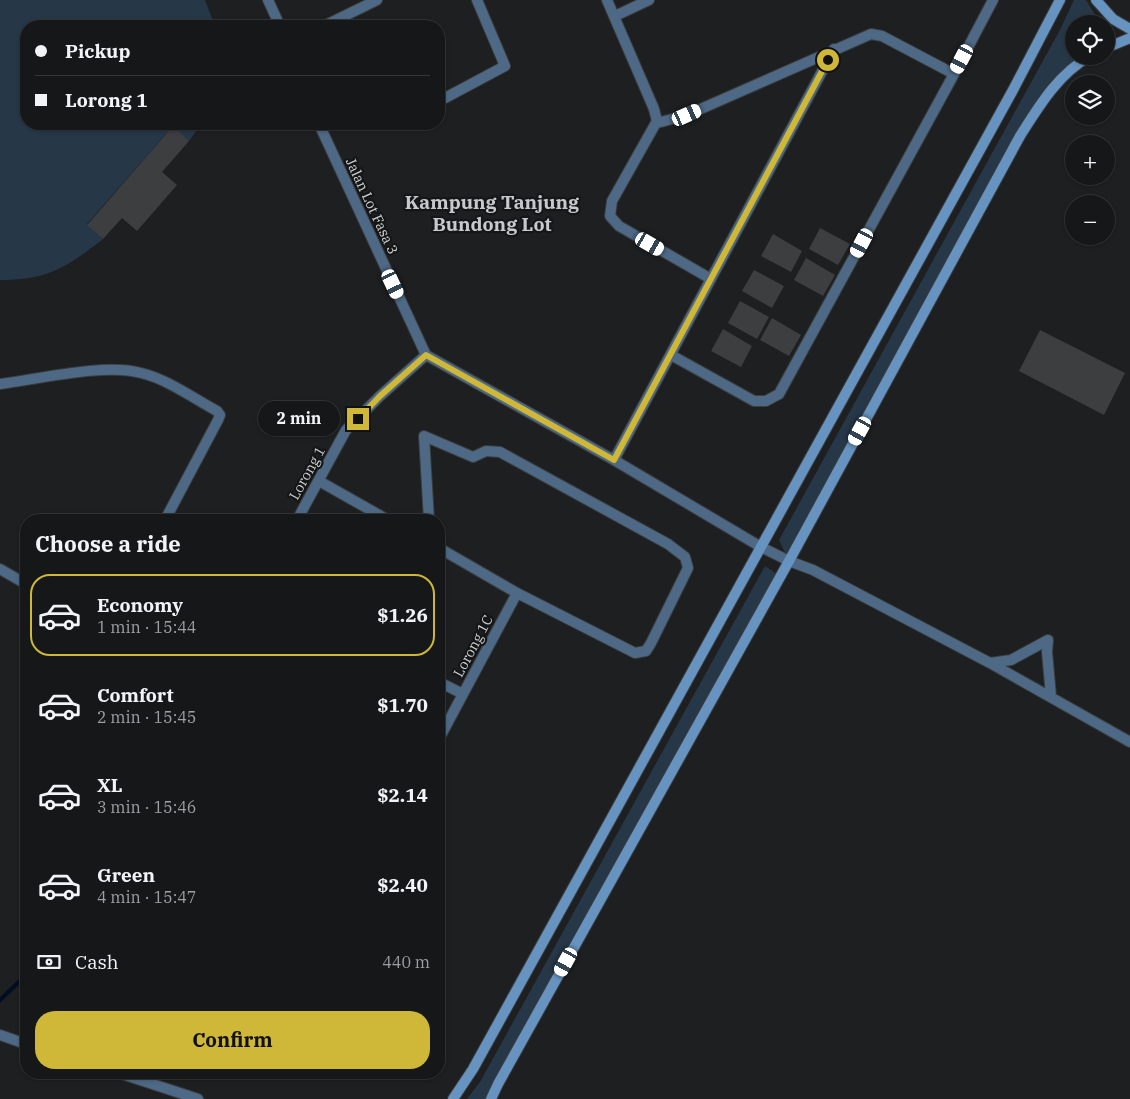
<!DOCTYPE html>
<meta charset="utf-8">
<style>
:root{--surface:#161719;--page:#232426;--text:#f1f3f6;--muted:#9e9fa2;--line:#353638;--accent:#cfb837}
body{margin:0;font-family:"IBM Plex Serif",serif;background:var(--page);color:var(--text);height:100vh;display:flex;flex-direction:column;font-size:19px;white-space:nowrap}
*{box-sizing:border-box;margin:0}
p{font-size:16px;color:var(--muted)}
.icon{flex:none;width:28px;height:28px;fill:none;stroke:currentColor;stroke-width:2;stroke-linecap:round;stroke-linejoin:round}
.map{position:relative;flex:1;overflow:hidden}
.panel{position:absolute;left:20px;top:514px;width:425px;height:565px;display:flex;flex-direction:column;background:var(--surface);border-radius:20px;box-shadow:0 1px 4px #0004,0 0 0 1px var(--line)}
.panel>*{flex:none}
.top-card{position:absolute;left:20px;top:20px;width:425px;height:110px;border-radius:20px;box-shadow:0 1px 4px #0004,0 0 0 1px var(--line);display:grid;align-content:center;height:110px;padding:0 15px;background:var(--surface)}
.buttons{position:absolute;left:1065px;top:15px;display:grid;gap:10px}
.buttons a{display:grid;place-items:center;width:50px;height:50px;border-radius:50%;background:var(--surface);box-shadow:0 1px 4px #0004,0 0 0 1px var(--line);font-size:25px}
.end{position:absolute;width:22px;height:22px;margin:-11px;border:6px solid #cfb837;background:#111;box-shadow:0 0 0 2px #111}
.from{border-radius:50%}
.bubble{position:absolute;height:35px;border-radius:18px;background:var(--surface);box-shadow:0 1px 4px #0004,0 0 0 1px var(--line);font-size:16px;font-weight:700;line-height:35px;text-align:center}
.car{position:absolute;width:15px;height:30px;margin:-15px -8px;border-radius:6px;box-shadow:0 0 4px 1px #0007;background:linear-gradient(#fff 24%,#345 0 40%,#fff 0 76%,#345 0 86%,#fff 0)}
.top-card b{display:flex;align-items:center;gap:18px;height:48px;font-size:19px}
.top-card b+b{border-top:1px solid var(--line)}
.top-card i{width:12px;height:12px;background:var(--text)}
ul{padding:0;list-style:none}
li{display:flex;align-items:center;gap:15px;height:82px;margin:0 10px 8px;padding:0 5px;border:2px solid transparent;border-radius:20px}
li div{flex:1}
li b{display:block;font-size:19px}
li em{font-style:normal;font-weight:700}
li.selected{border-color:var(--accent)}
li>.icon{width:45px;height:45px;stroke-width:1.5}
h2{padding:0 15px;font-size:22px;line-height:60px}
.pay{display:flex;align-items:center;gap:12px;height:55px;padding:0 15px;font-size:19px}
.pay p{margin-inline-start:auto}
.button{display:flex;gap:10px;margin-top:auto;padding:10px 15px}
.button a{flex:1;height:58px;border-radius:20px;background:var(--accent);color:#111;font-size:20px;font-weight:700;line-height:58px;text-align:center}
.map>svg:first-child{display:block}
.green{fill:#263748}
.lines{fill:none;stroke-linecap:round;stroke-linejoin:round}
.stream{stroke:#000e21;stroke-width:4}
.building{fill:#3c3e40}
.minor-casing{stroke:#3b3c3d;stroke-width:12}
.tertiary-casing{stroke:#3b3c3d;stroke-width:12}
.secondary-casing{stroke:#3b3c3d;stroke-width:12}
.minor{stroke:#4d6985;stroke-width:10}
.tertiary{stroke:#4d6985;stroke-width:10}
.secondary{stroke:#6693bf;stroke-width:10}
.route{stroke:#cfb837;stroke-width:6}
.labels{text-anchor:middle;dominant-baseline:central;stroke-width:4.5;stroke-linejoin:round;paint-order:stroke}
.street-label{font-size:14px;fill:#d1d2d3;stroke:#151618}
.district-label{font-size:19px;font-weight:bold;fill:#c7c9cc;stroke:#151618}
</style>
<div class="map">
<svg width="1130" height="1099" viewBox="0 0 1130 1099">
<rect width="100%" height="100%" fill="#1e1f21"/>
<!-- green -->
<path class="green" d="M0,0h205l10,26h-189v98h175l-12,17 -17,-14 -85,97 16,15c-36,28 -55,41 -103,41z
M1074,0h12l10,16 9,8h-31v32h11l-40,39 -258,462 -8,-17 282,-512z
M765,566l12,8 -288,525h-22l13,-17z"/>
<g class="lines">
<!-- stream -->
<path class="stream" d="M0,1000l22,-21 4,-2"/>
</g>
<!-- building -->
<path class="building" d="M173,126l16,15 -27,31 15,13 -40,46 -15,-13 -19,21 -16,-14z
M820,228l30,16 -12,21 -29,-16z
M773,234l29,17 -11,21 -30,-16z
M806,258l29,17 -12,21 -29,-16z
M754,270l30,16 -12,22 -30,-17z
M740,301l29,16 -12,22 -29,-16z
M772,318l29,17 -12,21 -29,-16z
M723,329l29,17 -11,21 -30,-16z
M1040,330l85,43 -21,42 -85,-44z"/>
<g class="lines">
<defs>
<path id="minor" d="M268,0l12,26
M607,0l47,109 3,12 -45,80 -2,15 9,10 92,53
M615,16l34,-16
M324,26l53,-26
M954,74l39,-74
M445,98l60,-32 -28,-66
M657,123l30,-8 184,-81 11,2 72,38 -175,320 -13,7h-12l-83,-46
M319,124l107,231
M426,355l188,105 147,87
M0,384c39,-5 105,-21 141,-11 26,6 52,25 76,38l3,4 -2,5 -53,100
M614,460l220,-411
M319,481l69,39
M297,520l49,-90 34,-34 46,-41
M429,520l-5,-84 49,21 13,-6 14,1 168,92 17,13 3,11 -37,75 -5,8 -11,2 -118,-60 -78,-45
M0,569l26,15
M439,682l24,12
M439,739l78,-146"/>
<path id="tertiary" d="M761,547l28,14 24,9 177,93 140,79
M1048,640l-1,12 4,44
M990,663l21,-3 37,-20
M0,1035l26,9
M116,1072l82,27"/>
<path id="secondary" d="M1096,0l17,19 17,10
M1106,48l24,-10
M453,1099l20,-30 540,-979 47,-90
M491,1099l7,-15 291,-523 231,-425c19,-30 38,-62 70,-80"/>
</defs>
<!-- minor casing -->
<use href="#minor" class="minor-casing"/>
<!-- tertiary casing -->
<use href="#tertiary" class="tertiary-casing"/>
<!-- secondary casing -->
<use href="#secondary" class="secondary-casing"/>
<!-- minor -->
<use href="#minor" class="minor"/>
<!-- tertiary -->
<use href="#tertiary" class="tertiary"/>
<!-- secondary -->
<use href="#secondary" class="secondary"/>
</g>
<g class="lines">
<!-- route -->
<path class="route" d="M358,419l22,-23 46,-41 188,105 214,-400"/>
</g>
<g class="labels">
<!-- street labels -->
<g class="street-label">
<text transform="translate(372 206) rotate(65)">Jalan Lot Fasa 3</text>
<text transform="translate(307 473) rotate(-61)">Lorong 1</text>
<text transform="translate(473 646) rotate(-62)">Lorong 1C</text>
</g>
<!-- district labels -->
<g class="district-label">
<text x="492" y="202">Kampung Tanjung<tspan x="492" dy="22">Bundong Lot</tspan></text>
</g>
</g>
</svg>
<div class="buttons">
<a><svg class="icon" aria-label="locate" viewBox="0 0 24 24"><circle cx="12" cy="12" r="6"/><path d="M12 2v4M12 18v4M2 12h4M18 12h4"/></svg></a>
<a><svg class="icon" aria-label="layers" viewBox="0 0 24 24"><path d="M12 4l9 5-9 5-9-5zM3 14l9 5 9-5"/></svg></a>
<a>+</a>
<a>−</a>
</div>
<i class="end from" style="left:828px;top:60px"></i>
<i class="end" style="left:358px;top:419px"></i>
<div class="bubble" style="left:258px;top:401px;width:82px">2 min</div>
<i class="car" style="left:962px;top:59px;rotate:208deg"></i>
<i class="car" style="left:687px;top:115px;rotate:66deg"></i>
<i class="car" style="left:862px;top:243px;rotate:208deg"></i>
<i class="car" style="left:650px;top:244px;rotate:120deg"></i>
<i class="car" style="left:393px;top:284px;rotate:155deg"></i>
<i class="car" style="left:860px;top:431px;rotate:209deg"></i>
<i class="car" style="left:566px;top:962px;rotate:209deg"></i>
<div class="top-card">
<b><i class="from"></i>Pickup</b>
<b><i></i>Lorong 1</b>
</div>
<section class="panel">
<h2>Choose a ride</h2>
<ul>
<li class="selected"><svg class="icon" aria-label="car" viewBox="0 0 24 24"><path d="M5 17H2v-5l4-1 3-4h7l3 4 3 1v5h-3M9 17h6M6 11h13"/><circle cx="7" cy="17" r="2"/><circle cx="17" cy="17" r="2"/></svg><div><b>Economy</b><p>1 min · 15:44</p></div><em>$1.26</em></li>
<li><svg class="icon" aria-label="car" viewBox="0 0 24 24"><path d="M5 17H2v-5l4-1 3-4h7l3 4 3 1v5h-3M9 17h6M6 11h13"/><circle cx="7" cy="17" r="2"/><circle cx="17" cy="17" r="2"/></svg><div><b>Comfort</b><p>2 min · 15:45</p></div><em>$1.70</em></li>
<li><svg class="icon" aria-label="car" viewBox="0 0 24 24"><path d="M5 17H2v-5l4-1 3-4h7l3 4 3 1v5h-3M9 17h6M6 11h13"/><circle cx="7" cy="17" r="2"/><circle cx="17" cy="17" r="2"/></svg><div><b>XL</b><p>3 min · 15:46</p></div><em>$2.14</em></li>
<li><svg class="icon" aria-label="car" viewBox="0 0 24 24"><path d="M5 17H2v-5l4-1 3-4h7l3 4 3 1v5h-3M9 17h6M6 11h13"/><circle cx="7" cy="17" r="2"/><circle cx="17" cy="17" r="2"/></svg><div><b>Green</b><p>4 min · 15:47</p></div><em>$2.40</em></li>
</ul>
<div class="pay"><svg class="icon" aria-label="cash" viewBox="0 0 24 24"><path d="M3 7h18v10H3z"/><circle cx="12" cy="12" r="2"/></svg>Cash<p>440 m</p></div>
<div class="button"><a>Confirm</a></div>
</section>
</div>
